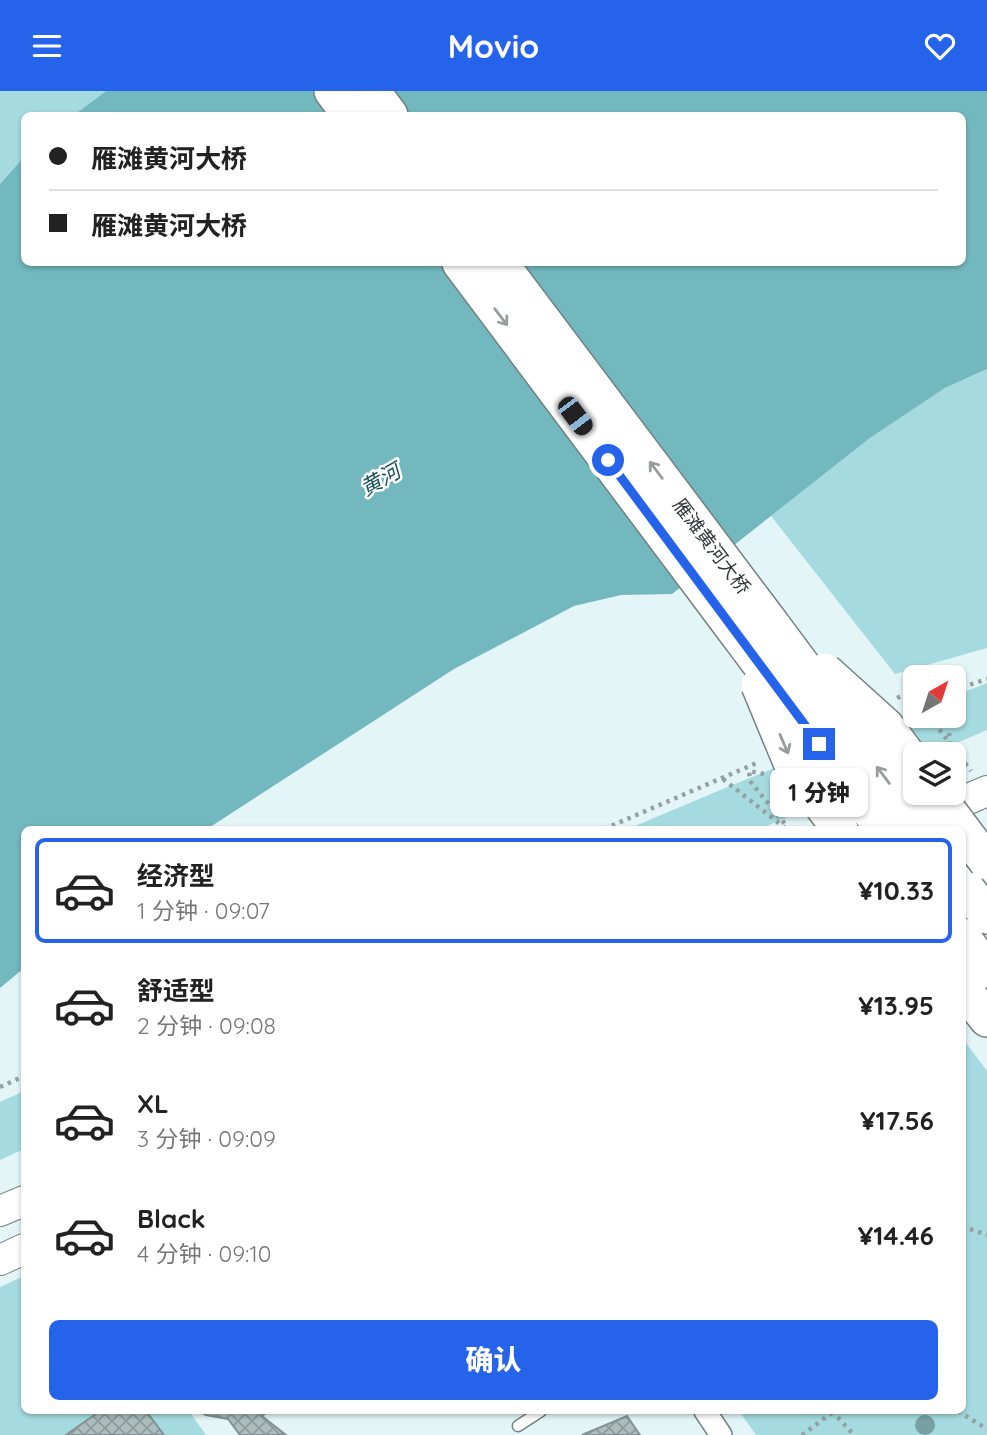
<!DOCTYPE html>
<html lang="zh">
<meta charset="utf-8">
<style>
:root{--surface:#fff;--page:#f2f2f2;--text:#222;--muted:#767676;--line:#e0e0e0;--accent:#2563eb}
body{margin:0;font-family:Quicksand,"Noto Sans SC",sans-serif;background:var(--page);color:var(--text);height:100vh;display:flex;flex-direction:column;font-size:26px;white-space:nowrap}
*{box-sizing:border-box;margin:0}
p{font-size:23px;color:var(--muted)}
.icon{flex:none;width:38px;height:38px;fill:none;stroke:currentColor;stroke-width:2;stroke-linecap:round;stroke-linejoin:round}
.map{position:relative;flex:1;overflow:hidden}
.panel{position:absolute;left:21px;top:735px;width:945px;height:588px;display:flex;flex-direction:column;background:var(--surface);border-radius:10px;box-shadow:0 2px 5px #0004}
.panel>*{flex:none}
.top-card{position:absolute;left:21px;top:21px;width:945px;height:154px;border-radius:10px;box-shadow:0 2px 5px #0004;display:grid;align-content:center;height:154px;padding:0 28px;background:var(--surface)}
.needle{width:46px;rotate:39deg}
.fabs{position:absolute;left:903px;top:574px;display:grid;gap:14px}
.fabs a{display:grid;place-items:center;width:63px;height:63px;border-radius:10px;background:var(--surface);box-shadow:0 2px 5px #0004;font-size:35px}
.end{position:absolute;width:32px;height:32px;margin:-16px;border:9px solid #2563eb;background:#fff;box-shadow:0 0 0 4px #fff}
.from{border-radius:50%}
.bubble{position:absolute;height:49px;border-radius:10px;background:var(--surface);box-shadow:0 2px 5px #0004;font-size:23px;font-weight:800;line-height:49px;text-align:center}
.car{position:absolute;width:21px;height:42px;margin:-21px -10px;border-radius:9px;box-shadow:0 0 5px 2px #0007;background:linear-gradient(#222 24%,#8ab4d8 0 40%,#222 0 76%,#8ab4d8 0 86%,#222 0)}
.top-card b{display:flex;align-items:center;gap:24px;height:66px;font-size:26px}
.top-card b+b{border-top:2px solid var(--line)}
.top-card i{width:18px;height:18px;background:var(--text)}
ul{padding:12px 0 0;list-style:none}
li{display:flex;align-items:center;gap:21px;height:105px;margin:0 14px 10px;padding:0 14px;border:4px solid transparent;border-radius:10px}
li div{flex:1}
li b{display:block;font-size:26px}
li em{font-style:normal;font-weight:800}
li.current{border-color:var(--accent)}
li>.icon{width:63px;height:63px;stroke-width:1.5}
.action{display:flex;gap:14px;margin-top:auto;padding:14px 28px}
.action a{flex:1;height:80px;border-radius:10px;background:var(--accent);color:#fff;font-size:28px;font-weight:800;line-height:80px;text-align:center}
header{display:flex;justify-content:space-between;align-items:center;height:91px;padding:0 28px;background:var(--accent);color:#fff;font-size:32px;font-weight:800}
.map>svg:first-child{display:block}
.green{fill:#a5dbe0}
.water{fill:#73b8bf}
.building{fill:url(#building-cross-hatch);stroke:#839395;stroke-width:2}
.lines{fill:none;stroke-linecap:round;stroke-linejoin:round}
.lane-casing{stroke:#728183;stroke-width:13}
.street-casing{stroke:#728183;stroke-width:24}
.secondary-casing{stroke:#728183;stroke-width:32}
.primary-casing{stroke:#728183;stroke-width:38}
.path{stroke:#94a1a2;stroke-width:4.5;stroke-dasharray:3.5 5;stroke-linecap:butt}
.lane{stroke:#fff;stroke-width:10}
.street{stroke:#fff;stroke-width:21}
.secondary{stroke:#fff;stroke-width:30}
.primary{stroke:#fff;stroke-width:35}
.primary-bridge-casing{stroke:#728183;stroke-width:38;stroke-linecap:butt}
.primary-bridge{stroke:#fff;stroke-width:35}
.tree{fill:#78a0a4}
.oneway{stroke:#989c9c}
.route{stroke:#2563eb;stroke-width:9}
.labels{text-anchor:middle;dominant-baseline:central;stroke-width:5;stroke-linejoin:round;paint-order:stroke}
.street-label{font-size:19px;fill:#323839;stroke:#fefefe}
.water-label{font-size:21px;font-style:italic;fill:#175359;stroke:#fefefe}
</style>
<header><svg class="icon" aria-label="menu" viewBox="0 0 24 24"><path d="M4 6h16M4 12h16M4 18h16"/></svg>Movio<svg class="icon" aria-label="heart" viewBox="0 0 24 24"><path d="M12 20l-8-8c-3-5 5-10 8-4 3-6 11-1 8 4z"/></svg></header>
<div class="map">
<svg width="987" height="1344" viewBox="0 0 987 1344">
<defs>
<pattern id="building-cross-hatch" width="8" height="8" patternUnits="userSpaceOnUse" patternTransform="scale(1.75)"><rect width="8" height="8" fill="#acbdbe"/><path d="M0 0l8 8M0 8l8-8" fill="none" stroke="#8d9b9b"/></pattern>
</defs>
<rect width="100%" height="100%" fill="#e3f5f7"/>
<!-- green -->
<path class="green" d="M0,0h106l-32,24h-50v42l-24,27z
M987,278v279l-92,26 -124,-158 99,-78 75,-50z
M987,592v47l-56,24h-16v7l-155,68h-132l90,-38 197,-80v5h39v-20z
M963,948l24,32v364h-231l-17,-24h223z
M24,1000v58l-24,11v-58z
M24,1185v135h165l17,24h-206v-148z"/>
<!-- water -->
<path class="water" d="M106,0h881v278l-42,19 -75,50 -198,156 -51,1 -47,11 -120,63 -247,160h-183v139l-24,20v-804l24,-27v106h938v-148h-888z"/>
<!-- building -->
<path class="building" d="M100,1320h9l1,2 3,-2h33l18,24h-98z
M198,1320h70l-6,5 24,19h-46l-12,-16 -22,-4z
M627,1325l13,19h-58z"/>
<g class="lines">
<defs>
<path id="lane" d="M518,1335l23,-15"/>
<path id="street" d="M705,1320l16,24"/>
<path id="secondary" d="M926,726l61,-26
M0,1120l24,-10
M0,1169l24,-11"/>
<path id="primary" d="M332,0l18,24
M372,0l18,24
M460,172l279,373
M500,172l270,359
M962,791l25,34
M962,845l25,34
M962,896l25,32"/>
</defs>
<!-- lane casing -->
<use href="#lane" class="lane-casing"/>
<!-- street casing -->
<use href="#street" class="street-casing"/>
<!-- secondary casing -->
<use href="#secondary" class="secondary-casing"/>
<!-- primary casing -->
<use href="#primary" class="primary-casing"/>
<!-- path -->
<path class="path" d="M954,599l33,-11
M897,607l18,-8
M907,615l8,-6
M929,625l42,55
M947,625l3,26
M764,683l-15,-3 1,10 39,48
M723,688l62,49
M604,738l155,-67
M0,996l24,-11
M962,1135l25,9
M832,1320l22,24
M958,1320l29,18
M802,1344l31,-23"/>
<!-- lane -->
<use href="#lane" class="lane"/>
<!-- street -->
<use href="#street" class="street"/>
<!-- secondary -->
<use href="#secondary" class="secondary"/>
<!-- primary -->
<use href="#primary" class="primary"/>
<defs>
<path id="primary-bridge" d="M770,531l154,207
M739,545l144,193
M825,580l61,55 29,39
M759,594l34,82 47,62
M935,702l52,69"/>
</defs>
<!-- primary-bridge casing -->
<use href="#primary-bridge" class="primary-bridge-casing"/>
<!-- primary-bridge -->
<use href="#primary-bridge" class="primary-bridge"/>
</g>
<!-- trees -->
<circle class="tree" cx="925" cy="1334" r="10"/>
<!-- one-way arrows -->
<defs><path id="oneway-shaft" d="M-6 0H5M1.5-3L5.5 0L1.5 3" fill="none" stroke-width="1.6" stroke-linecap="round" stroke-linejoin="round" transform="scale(1.75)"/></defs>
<g class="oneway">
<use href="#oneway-shaft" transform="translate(501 226) rotate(53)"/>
<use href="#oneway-shaft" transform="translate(656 379) rotate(-127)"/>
<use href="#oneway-shaft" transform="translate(784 653) rotate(67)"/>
<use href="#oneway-shaft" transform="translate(883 684) rotate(-127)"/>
</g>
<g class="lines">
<!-- route -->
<path class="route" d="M608,369l211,284"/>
</g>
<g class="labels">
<!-- street labels -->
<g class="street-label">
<text transform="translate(712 455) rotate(53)">雁滩黄河大桥</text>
</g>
<!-- water labels -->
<g class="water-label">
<text transform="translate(380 388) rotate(-30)">黄河</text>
</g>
</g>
</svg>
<div class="fabs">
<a><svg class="needle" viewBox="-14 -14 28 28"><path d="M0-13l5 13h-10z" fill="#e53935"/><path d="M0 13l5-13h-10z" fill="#767676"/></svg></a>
<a><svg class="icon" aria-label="layers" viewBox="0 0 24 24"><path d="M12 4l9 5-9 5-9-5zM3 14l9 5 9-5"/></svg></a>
</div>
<i class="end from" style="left:608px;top:369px"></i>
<i class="end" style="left:819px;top:653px"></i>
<div class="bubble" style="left:770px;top:677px;width:98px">1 分钟</div>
<i class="car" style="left:575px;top:325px;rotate:143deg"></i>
<div class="top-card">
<b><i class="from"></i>雁滩黄河大桥</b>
<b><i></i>雁滩黄河大桥</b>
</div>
<section class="panel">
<ul>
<li class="current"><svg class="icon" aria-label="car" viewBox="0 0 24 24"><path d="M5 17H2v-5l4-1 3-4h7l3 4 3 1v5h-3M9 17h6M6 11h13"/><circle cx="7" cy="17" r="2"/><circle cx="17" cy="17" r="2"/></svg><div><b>经济型</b><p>1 分钟 · 09:07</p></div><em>¥10.33</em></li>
<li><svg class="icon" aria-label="car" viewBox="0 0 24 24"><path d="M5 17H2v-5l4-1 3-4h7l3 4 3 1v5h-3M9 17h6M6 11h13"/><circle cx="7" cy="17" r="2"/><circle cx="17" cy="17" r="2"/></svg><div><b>舒适型</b><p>2 分钟 · 09:08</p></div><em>¥13.95</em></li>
<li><svg class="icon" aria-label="car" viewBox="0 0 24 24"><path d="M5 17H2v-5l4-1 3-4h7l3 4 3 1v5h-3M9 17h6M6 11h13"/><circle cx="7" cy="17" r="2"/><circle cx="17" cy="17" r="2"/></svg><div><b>XL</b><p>3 分钟 · 09:09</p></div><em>¥17.56</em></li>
<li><svg class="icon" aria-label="car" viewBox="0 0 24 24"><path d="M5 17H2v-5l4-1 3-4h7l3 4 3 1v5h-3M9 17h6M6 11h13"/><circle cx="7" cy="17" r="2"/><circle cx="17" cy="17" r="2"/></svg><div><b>Black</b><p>4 分钟 · 09:10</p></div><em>¥14.46</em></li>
</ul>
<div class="action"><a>确认</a></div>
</section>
</div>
